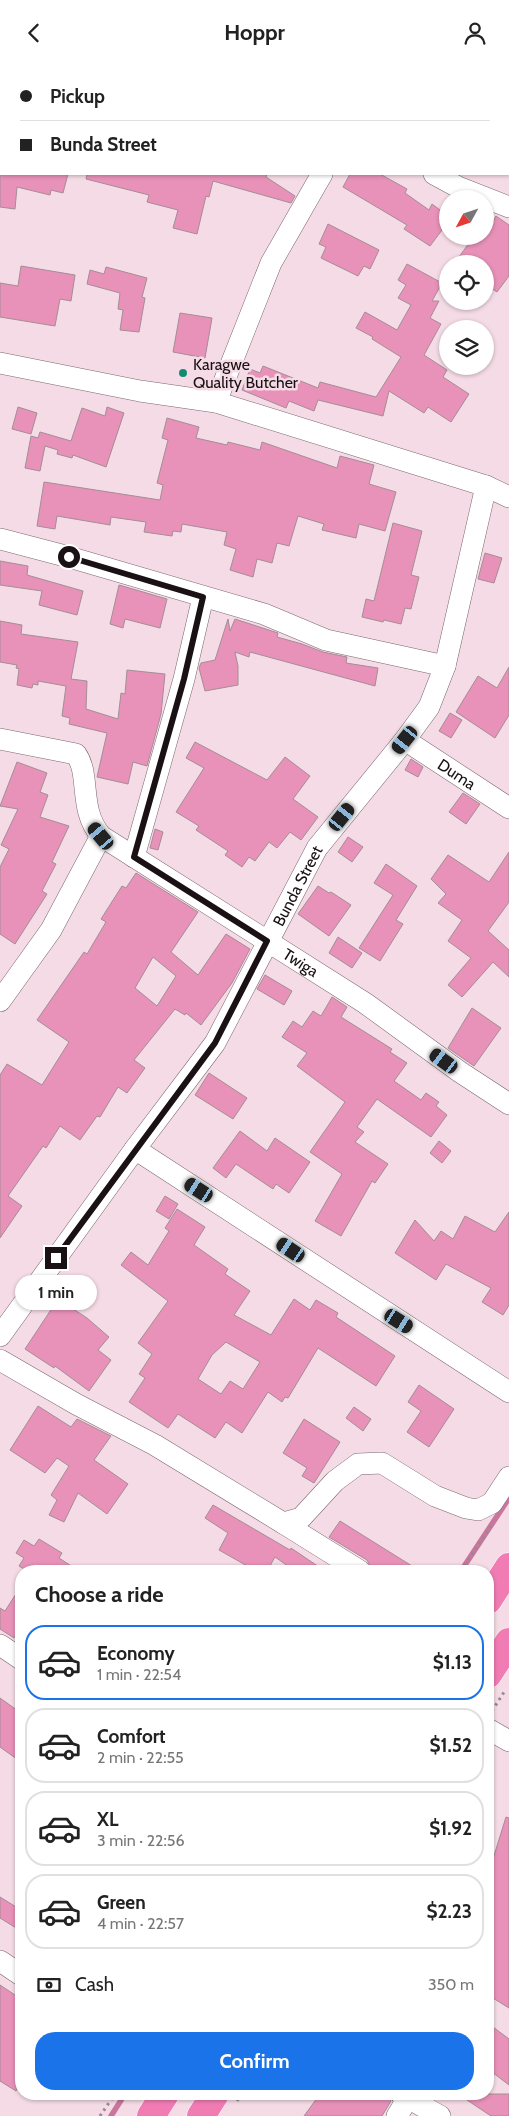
<!DOCTYPE html>
<meta charset="utf-8">
<style>
:root{--surface:#fff;--page:#f6f6f6;--text:#222;--muted:#767676;--line:#e0e0e0;--accent:#1a73e8}
body{margin:0;font-family:Cabin,sans-serif;background:var(--page);color:var(--text);height:100vh;display:flex;flex-direction:column;font-size:19px;white-space:nowrap}
*{box-sizing:border-box;margin:0}
p{font-size:16px;color:var(--muted)}
.icon{flex:none;width:28px;height:28px;fill:none;stroke:currentColor;stroke-width:2;stroke-linecap:round;stroke-linejoin:round}
.map{position:relative;flex:1;overflow:hidden}
.details{position:absolute;left:15px;top:1500px;width:479px;height:535px;display:flex;flex-direction:column;background:var(--surface);border-radius:20px;box-shadow:0 1px 4px #0004}
.details>*{flex:none}
.hud{position:absolute;left:0px;top:0px;width:510px;height:110px;box-shadow:0 1px 4px #0004;display:grid;align-content:center;height:110px;padding:0 20px;background:var(--surface)}
.needle{width:32px;rotate:230deg}
.fabs{position:absolute;left:439px;top:125px;display:grid;gap:10px}
.fabs a{display:grid;place-items:center;width:55px;height:55px;border-radius:50%;background:var(--surface);box-shadow:0 1px 4px #0004;font-size:25px}
.end{position:absolute;width:22px;height:22px;margin:-11px;border:6px solid #191114;background:#fff;box-shadow:0 0 0 2px #fff}
.from{border-radius:50%}
.bubble{position:absolute;height:35px;border-radius:18px;background:var(--surface);box-shadow:0 1px 4px #0004;font-size:16px;font-weight:700;line-height:35px;text-align:center}
.car{position:absolute;width:15px;height:30px;margin:-15px -8px;border-radius:6px;box-shadow:0 0 4px 1px #0007;background:linear-gradient(#222 24%,#8ab4d8 0 40%,#222 0 76%,#8ab4d8 0 86%,#222 0)}
.hud b{display:flex;align-items:center;gap:18px;height:48px;font-size:19px}
.hud b+b{border-top:1px solid var(--line)}
.hud i{width:12px;height:12px;background:var(--text)}
ul{padding:0;list-style:none}
li{display:flex;align-items:center;gap:15px;height:75px;margin:0 10px 8px;padding:0 10px;border:2px solid var(--line);border-radius:20px}
li div{flex:1}
li b{display:block;font-size:19px}
li em{font-style:normal;font-weight:700}
li.selected{border-color:var(--accent)}
li>.icon{width:45px;height:45px;stroke-width:1.5}
h2{padding:0 20px;font-size:22px;line-height:60px}
.pay{display:flex;align-items:center;gap:12px;height:55px;padding:0 20px;font-size:19px}
.pay p{margin-inline-start:auto}
.primary-button{display:flex;gap:10px;margin-top:auto;padding:10px 20px}
.primary-button a{flex:1;height:58px;border-radius:20px;background:var(--accent);color:#fff;font-size:20px;font-weight:700;line-height:58px;text-align:center}
header{display:flex;justify-content:space-between;align-items:center;height:65px;padding:0 20px;background:var(--surface);font-size:22px;font-weight:700}
.map>svg:first-child{display:block}
.lines{fill:none;stroke-linecap:round;stroke-linejoin:round}
.stream{stroke:#ca759d;stroke-width:5.5}
.building{fill:#e891b9;stroke:#a48d96;fill-rule:evenodd}
.street-casing{stroke:#7c676f;stroke-width:22}
.highway-casing{stroke:#fff;stroke-width:29}
.path{stroke:#9a888f;stroke-width:3;stroke-dasharray:2.5 4;stroke-linecap:butt}
.street{stroke:#fff;stroke-width:21}
.highway{stroke:#f17cb4;stroke-width:28}
.route{stroke:#191114;stroke-width:6}
.poi-dot{fill:#128c70;stroke:#f4dbe5;stroke-width:2}
.labels{text-anchor:middle;dominant-baseline:central;stroke-width:5;stroke-linejoin:round;paint-order:stroke}
.poi-label{font-size:16px;fill:#191114;stroke:#f4dbe5;text-anchor:start}
.street-label{font-size:16px;fill:#191114;stroke:#f4dbe5}
</style>
<header><svg class="icon" aria-label="back" viewBox="0 0 24 24"><path d="M15 5l-7 7 7 7"/></svg>Hoppr<svg class="icon" aria-label="person" viewBox="0 0 24 24"><circle cx="12" cy="8" r="4"/><path d="M4 21q1-7 8-7t8 7"/></svg></header>
<div class="map">
<svg width="509" height="2051" viewBox="0 0 509 2051">
<rect width="100%" height="100%" fill="#f4dbe5"/>
<g class="lines">
<!-- stream -->
<path class="stream" d="M461,1506l48,-73
M111,2051l14,-22"/>
</g>
<!-- building -->
<path class="building" d="M0,109h68l-5,19 -12,-3 -1,5 -33,-8 -2,22 -15,-2z
M87,109h180l-1,3 29,19 -4,7 -78,-22 -4,16 -3,-1 -9,38 -24,-6 5,-18 -31,-8 2,-7 -63,-16z
M350,109h30l27,15 -2,4 24,17 3,-6 12,9 -3,4 7,5 -18,24 -26,-17 3,-4 -64,-38z
M496,151l13,9v51l-12,16 -12,-8v-20h-31l20,-28h11z
M328,159l51,26 -9,19 -6,-3 -6,10 -37,-18 5,-11 -7,-3z
M407,199l35,19 -10,18h7l-9,17 11,6 -17,31 23,15 -4,7 26,17 -18,28 -23,-15 -4,6 -35,-22 -6,25 -65,-16 -4,11 -25,-10 -3,7 -44,-18 8,-21 10,4 3,-7 55,22 2,-6 56,15 25,-40 -29,-18 1,-2 -17,-9 9,-16 32,18 14,-25 -13,-7 8,-13 -8,-5z
M21,201l54,9 -4,26 -11,-2 -5,27 -55,-9v-34l18,3z
M106,202l41,11 -5,19 3,1 -6,34 -19,-2 3,-20 -5,-1 2,-16 -33,-9 3,-14 14,4z
M180,248l32,5 -7,40 -32,-6z
M18,342l19,6 -6,21 -19,-5z
M107,342l17,6 -18,54 -33,-12 -1,3 -15,-4 1,-4 -13,-4 -5,25 -15,-3 6,-32 7,2 2,-6 31,9 11,-33 23,8z
M167,353l32,9 -3,11 31,7 1,-3 32,8 2,-8 75,26 3,-12 34,9 -5,19 27,8 -11,39 -26,-7 -3,14 -34,-8 2,-6 -26,-8 -9,30 -12,-3 -5,20 -15,-4 -4,18 -23,-7 6,-21 -12,-4 3,-13 -45,-8 -1,8 -8,-1 -1,5 -28,-4 2,-10 -35,-5 -1,8 -53,-9 -2,13 -18,-3 7,-44 116,18 3,-15 -6,-2 11,-43 -6,-2z
M393,458l29,8 -11,44 8,2 -8,32 -6,-1 -4,16 -17,-4 -1,2 -21,-5 4,-18 8,2z
M485,488l17,5 -8,25 -16,-4z
M0,496l28,5 -1,9 56,16 -6,24 -38,-10 3,-14 -42,-6z
M119,520l48,14 -7,29 -35,-9 -2,9 -13,-4z
M228,554l2,12 5,-12 43,14 -1,4 25,7 21,8 24,5 -1,6 32,5 -3,18 -125,-34 -1,5 -14,-5 3,14v19l-33,6 -6,-23 2,-5 14,-3z
M0,556l22,4 -1,9 57,8 -7,37 16,2 -1,28 32,10 3,-26 4,1 2,-24 38,4 -4,40 -14,52 -14,-4 -5,22 -31,-7 10,-44 -38,-9 1,-6 -8,-2 4,-30 -28,-5v4l-5,-1 -1,4 -15,-3 2,-16 -3,-1 1,-3 -17,-3z
M509,602v48l-14,23 -39,-26 22,-36 19,12z
M450,648l12,7 -11,18 -12,-7z
M195,677l72,38 18,-23 25,19 -17,23 25,18 -17,23 -11,-8 -13,16 -8,-6 -14,19 -6,-4 -7,10 -17,-12 3,-4 -32,-21 3,-4 -23,-14 28,-44 -18,-10z
M411,694l12,8 -5,10 -13,-7z
M17,697l30,11 -7,19 8,3 -8,22 29,9 -17,36 4,2 -14,27 5,3 -32,50 -15,-10v-67l9,-18 -8,-4 17,-36 -18,-3z
M463,728l17,11 -14,20 -17,-12z
M155,764l8,3 -5,18 -8,-2z
M348,772l15,10 -11,15 -14,-10z
M509,787v50l-21,29 21,19v27l-16,-15 -31,35 -14,-12 23,-27 -23,-17 14,-21 -24,-17 8,-9 -15,-15 17,-24 41,27z
M386,799l31,22 -21,34 7,4 -23,37 -21,-13 34,-53 -19,-12z
M136,808l62,39 -27,40 27,23 28,-41 24,15 -18,34 -31,42 -15,-12 -1,2 -10,-6 -41,51 11,8 -18,25 -9,-6 -18,30 -3,-1 -17,24 -20,-14 -14,22 -3,-2 -35,50 14,10 -22,32v-163l7,-11 35,21 27,-43 -32,-22 47,-68 3,2 19,-32 -5,-3 21,-33 4,2zM153,892l23,19 -19,30 -22,-18z
M318,821l11,7 2,-1 20,13 -22,31 -31,-22z
M338,872l24,16 -10,15 -23,-15z
M265,910l27,16 -8,14 -27,-16z
M332,932l15,10 -6,10 51,32 -2,3 17,11 -13,18 27,19 5,-7 13,9 -3,4 11,9 -16,22 -54,-38 -20,28 7,5 -9,10 33,22 -13,19 -3,-2 -31,55 -26,-15 27,-47 -32,-22 35,-50 -48,-36 10,-13 -25,-16 11,-16 9,6 11,-16 8,5z
M472,943l29,20 -27,38 -26,-18z
M209,1008l38,25 -14,21 -38,-24z
M240,1066l27,20 8,-13 35,24 -21,31 -13,-9 -3,5 -37,-25 -10,14 -13,-10z
M439,1076l12,10 -9,12 -12,-10z
M165,1131l13,8 -9,15 -13,-8z
M177,1144l28,18 -11,18 34,24 -3,5 25,17 -16,24 37,20 23,-36 16,11 6,-10 22,13 -2,4 59,39 -19,30 -58,-38 -30,50 -3,-1 -3,5 -14,-10 -26,41 -16,-11 -11,16 -37,-24 -10,14 -39,-26 16,-24 -6,-4 13,-20 -14,-11 30,-42 -47,-36 10,-13 17,13 21,-34 -4,-3zM226,1277l34,20 -17,27 -13,-8 -9,13 -23,-15 14,-24z
M509,1147v93l-6,10 -21,-13 9,-14 -45,-24 -10,16 -41,-27 20,-33 19,21 7,-10 12,8 12,-23 30,16z
M58,1234l29,19 22,19 -11,13 13,10 -22,31 -34,-25 -1,2 -29,-19z
M419,1320l35,24 -25,38 -22,-15 14,-21 -13,-9z
M38,1341l33,21 6,-8 34,17 -17,24 34,24 -21,30 -29,-21 -14,29 -15,-7 8,-15 -6,-5 18,-29 -12,-8 -12,15 -35,-23z
M354,1342l17,12 -8,12 -17,-13z
M304,1354l36,23 -26,41 -12,-7 5,-8 -24,-15z
M213,1440l77,45 1,-2 34,23h-30l-20,-14 -8,14h-11l-37,-21 9,-17 -23,-15z
M340,1456l80,50h-44l-4,-2 -5,-9 -38,-23z
M39,1474l23,14 -3,5 20,13h-52l-8,-5 5,-8 -8,-5 8,-13 10,6z
M21,1521v40l-7,12 -14,-9v-21l5,3z
M0,1633l21,15v49l-21,-15z
M506,1752l3,1v190l-21,-13v-120z
M0,1832l21,13v21l-21,-13z
M0,1920l21,14v83l-5,9 -16,-10z
M493,1962l16,12v46l-21,-16v-34z
M320,2029h69l2,7 -9,15h-78z
M458,2029h51v22h-18z"/>
<g class="lines">
<defs>
<g id="street">
<path d="M7,1v-1"/>
<path d="M374,1v-1"/>
<path d="M0,36l1,-6"/>
<path d="M434,109l24,13 51,20"/>
<path d="M0,298l140,28 76,11 270,84 23,11"/>
<path d="M216,337l55,-139 51,-89"/>
<path d="M0,474l69,18 195,57 62,26 119,26"/>
<path id="s1" d="M0,674l76,15c15,21 2,55 25,82l264,167 95,69 49,32"/>
<path id="s2" d="M405,675l104,68"/>
<path d="M134,792l50,-178 19,-82"/>
<path d="M0,936l51,-71 50,-94"/>
<path d="M135,1084l374,243"/>
<path id="s3" d="M0,1271l135,-187 80,-106 102,-195 88,-108 24,-33 16,-41 41,-180"/>
<path d="M0,1295l76,44 79,41 128,78 18,-5 34,-37 23,-17 24,-1 53,33 31,12 12,2 14,-7 17,-26"/>
<path d="M283,1458l77,48"/>
<path d="M0,1580l21,14"/>
<path d="M488,1664l21,12"/>
<path d="M0,1896l21,14"/>
<path d="M401,2029l39,22"/>
<path d="M397,2051l11,-18"/>
</g>
<path id="highway" d="M488,1535l21,-33
M488,1609l21,-32
M151,2051l14,-22
M201,2051l14,-22"/>
</defs>
<!-- street casing -->
<use href="#street" class="street-casing"/>
<!-- highway casing -->
<use href="#highway" class="highway-casing"/>
<!-- path -->
<path class="path" d="M461,1506l30,-45
M492,1646l14,-22
M237,2036l5,-7
M100,2051l15,-22"/>
<!-- street -->
<use href="#street" class="street"/>
<!-- highway -->
<use href="#highway" class="highway"/>
</g>
<g class="lines">
<!-- route -->
<path class="route" d="M56,1193l159,-215 52,-102 -133,-84 50,-178 19,-82 -134,-40"/>
</g>
<!-- markers -->
<circle class="poi-dot" cx="183" cy="308" r="5"/>
<g class="labels">
<!-- poi labels -->
<g class="poi-label">
<text x="193" y="299">Karagwe<tspan x="193" dy="18">Quality Butcher</tspan></text>
</g>
<!-- street labels -->
<g class="street-label">
<text stroke="none"><textPath href="#s2" startOffset="62">Duma</textPath></text>
<text stroke="none"><textPath href="#s3" startOffset="541">Bunda Street</textPath></text>
<text stroke="none"><textPath href="#s1" startOffset="401">Twiga</textPath></text>
</g>
</g>
</svg>
<div class="fabs">
<a><svg class="needle" viewBox="-14 -14 28 28"><path d="M0-13l5 13h-10z" fill="#e53935"/><path d="M0 13l5-13h-10z" fill="#767676"/></svg></a>
<a><svg class="icon" aria-label="locate" viewBox="0 0 24 24"><circle cx="12" cy="12" r="6"/><path d="M12 2v4M12 18v4M2 12h4M18 12h4"/></svg></a>
<a><svg class="icon" aria-label="layers" viewBox="0 0 24 24"><path d="M12 4l9 5-9 5-9-5zM3 14l9 5 9-5"/></svg></a>
</div>
<i class="end from" style="left:69px;top:492px"></i>
<i class="end" style="left:56px;top:1193px"></i>
<div class="bubble" style="left:15px;top:1210px;width:82px">1 min</div>
<i class="car" style="left:405px;top:675px;rotate:219deg"></i>
<i class="car" style="left:342px;top:752px;rotate:39deg"></i>
<i class="car" style="left:101px;top:771px;rotate:320deg"></i>
<i class="car" style="left:444px;top:996px;rotate:306deg"></i>
<i class="car" style="left:199px;top:1125px;rotate:303deg"></i>
<i class="car" style="left:291px;top:1185px;rotate:304deg"></i>
<i class="car" style="left:399px;top:1256px;rotate:122deg"></i>
<div class="hud">
<b><i class="from"></i>Pickup</b>
<b><i></i>Bunda Street</b>
</div>
<section class="details">
<h2>Choose a ride</h2>
<ul>
<li class="selected"><svg class="icon" aria-label="car" viewBox="0 0 24 24"><path d="M5 17H2v-5l4-1 3-4h7l3 4 3 1v5h-3M9 17h6M6 11h13"/><circle cx="7" cy="17" r="2"/><circle cx="17" cy="17" r="2"/></svg><div><b>Economy</b><p>1 min · 22:54</p></div><em>$1.13</em></li>
<li><svg class="icon" aria-label="car" viewBox="0 0 24 24"><path d="M5 17H2v-5l4-1 3-4h7l3 4 3 1v5h-3M9 17h6M6 11h13"/><circle cx="7" cy="17" r="2"/><circle cx="17" cy="17" r="2"/></svg><div><b>Comfort</b><p>2 min · 22:55</p></div><em>$1.52</em></li>
<li><svg class="icon" aria-label="car" viewBox="0 0 24 24"><path d="M5 17H2v-5l4-1 3-4h7l3 4 3 1v5h-3M9 17h6M6 11h13"/><circle cx="7" cy="17" r="2"/><circle cx="17" cy="17" r="2"/></svg><div><b>XL</b><p>3 min · 22:56</p></div><em>$1.92</em></li>
<li><svg class="icon" aria-label="car" viewBox="0 0 24 24"><path d="M5 17H2v-5l4-1 3-4h7l3 4 3 1v5h-3M9 17h6M6 11h13"/><circle cx="7" cy="17" r="2"/><circle cx="17" cy="17" r="2"/></svg><div><b>Green</b><p>4 min · 22:57</p></div><em>$2.23</em></li>
</ul>
<div class="pay"><svg class="icon" aria-label="cash" viewBox="0 0 24 24"><path d="M3 7h18v10H3z"/><circle cx="12" cy="12" r="2"/></svg>Cash<p>350 m</p></div>
<div class="primary-button"><a>Confirm</a></div>
</section>
</div>
